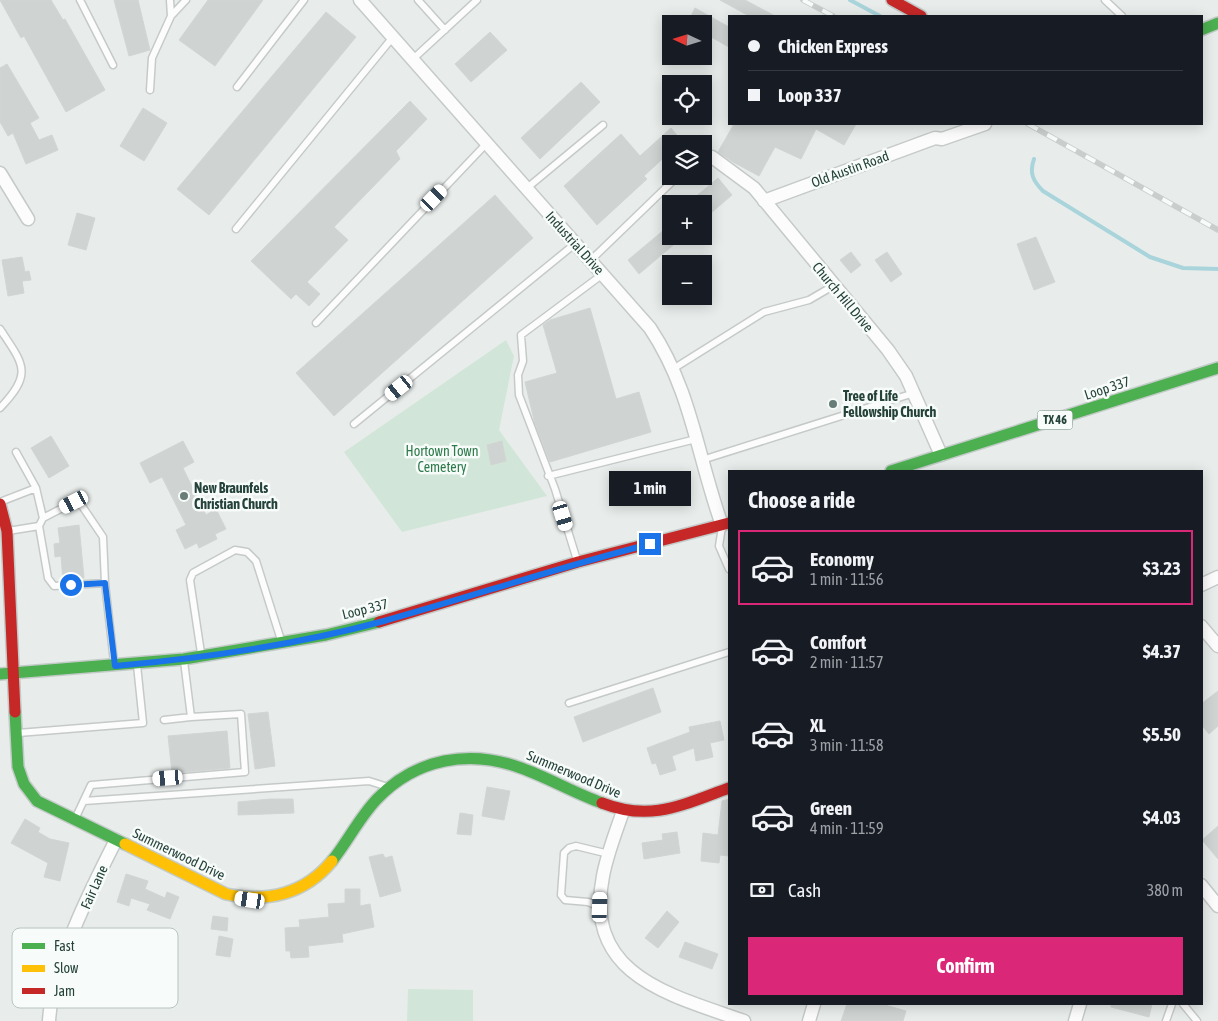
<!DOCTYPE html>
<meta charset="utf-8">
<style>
:root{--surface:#171b24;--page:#20242c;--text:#f1f3f6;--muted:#9ea1a6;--line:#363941;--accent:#db2777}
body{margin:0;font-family:"Asap Condensed",sans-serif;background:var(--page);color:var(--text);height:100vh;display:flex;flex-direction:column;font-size:19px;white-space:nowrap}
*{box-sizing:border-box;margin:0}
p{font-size:16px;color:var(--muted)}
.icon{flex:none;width:28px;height:28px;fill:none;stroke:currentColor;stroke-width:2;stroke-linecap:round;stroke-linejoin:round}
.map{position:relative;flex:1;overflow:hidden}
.panel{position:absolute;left:728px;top:470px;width:475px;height:535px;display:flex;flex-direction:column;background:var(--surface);border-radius:0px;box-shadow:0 2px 12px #0003}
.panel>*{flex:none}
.top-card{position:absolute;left:728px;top:15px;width:475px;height:110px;border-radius:0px;box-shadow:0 2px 12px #0003;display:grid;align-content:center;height:110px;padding:0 20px;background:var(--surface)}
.needle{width:32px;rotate:274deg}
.fabs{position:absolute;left:662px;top:15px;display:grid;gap:10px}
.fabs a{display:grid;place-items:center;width:50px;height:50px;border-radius:0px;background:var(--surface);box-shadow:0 2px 12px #0003;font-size:25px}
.end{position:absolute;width:22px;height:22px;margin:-11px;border:6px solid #1a73e8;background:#fff;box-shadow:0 0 0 2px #fff}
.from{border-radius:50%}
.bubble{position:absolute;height:35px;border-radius:0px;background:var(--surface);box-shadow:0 2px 12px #0003;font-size:16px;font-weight:700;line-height:35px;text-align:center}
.car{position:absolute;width:15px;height:30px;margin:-15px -8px;border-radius:6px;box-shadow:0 0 4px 1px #0007;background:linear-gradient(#fff 24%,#345 0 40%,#fff 0 76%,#345 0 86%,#fff 0)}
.top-card b{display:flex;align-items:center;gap:18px;height:48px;font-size:19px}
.top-card b+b{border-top:1px solid var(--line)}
.top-card i{width:12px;height:12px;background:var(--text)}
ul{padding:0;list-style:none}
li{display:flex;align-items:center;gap:15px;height:75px;margin:0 10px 8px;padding:0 10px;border:2px solid transparent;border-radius:0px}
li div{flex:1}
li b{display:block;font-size:19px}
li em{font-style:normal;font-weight:700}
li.current{border-color:var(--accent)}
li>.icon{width:45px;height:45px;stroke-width:1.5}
h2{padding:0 20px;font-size:22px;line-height:60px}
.pay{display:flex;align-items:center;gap:12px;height:55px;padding:0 20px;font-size:19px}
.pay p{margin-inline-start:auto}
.button{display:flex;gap:10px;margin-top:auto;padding:10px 20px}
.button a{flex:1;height:58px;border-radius:0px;background:var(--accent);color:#fff;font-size:20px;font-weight:700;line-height:58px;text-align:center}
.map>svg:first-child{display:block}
.green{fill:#d1e6d8}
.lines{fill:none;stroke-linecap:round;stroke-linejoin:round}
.stream{stroke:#a9d4db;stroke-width:4}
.building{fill:#cfd4d2;stroke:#d1d6d4}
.lane-casing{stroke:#c5cac8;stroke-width:9}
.street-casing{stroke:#c5cac8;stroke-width:15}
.fast-casing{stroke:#c3cbc8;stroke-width:14}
.slow-casing{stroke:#c3cbc8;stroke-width:14}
.jam-casing{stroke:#c3cbc8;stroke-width:14}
.lane{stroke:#fcfcfc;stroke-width:6}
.street{stroke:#fcfcfc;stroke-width:12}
.fast{stroke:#4caf50;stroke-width:11}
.slow{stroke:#ffc107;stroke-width:11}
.jam{stroke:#c62828;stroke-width:11}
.rail-casing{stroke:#c9cdcc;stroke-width:5.5}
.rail{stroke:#f7fbf9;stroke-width:4;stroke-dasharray:11;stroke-linecap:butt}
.route{stroke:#1a73e8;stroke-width:6}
.poi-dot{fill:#697e78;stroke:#f7fbf9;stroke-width:2}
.labels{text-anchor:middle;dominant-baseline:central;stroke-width:5;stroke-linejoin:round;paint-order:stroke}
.shield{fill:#f7fbf9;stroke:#637a73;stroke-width:1}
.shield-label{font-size:12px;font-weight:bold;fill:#24423a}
.street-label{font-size:14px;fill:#24423a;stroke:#f7fbf9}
.poi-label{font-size:14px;font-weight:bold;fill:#24423a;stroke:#f7fbf9;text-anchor:start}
.park-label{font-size:14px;fill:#2d7a4b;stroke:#f7fbf9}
.key{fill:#f7fbf9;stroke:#b8c4c0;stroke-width:1}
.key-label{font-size:14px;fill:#24423a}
</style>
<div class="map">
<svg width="1218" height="1021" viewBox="0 0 1218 1021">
<rect width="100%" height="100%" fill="#e8edeb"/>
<!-- green -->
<path class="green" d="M506,340l8,16 -15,74 48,66 -145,36 -58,-80z
M408,989l65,1v31h-66z"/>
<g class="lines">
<!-- stream -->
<path class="stream" d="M850,0l30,16
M1034,159c-5,14 -1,22 9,32l107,66 33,11 35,1"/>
</g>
<!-- building -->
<path class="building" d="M0,0h51l12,20 2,-1 40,71 -39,22 -42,-76 -3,2z
M114,0h24l12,50 -21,6z
M208,0h55l-48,66 -36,-26z
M720,0h25l30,16h-26z
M695,8l34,19v20l-25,-14v-9h-17z
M326,12l30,25 -147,178 -32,-26z
M490,32l17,18 -36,32 -16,-18z
M7,64l32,54 -9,5 9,17 13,-5 6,15 -32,14 -13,-31 -5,3 -8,-14v-54z
M581,82l19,20 -60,57 -19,-21z
M410,101l17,18 -31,32 4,8 -66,68 14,13 -41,42 13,12 -11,12 -13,-12 -5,5 -40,-38z
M143,108l24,15 -23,38 -24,-15z
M734,124h122l-12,21 -28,-16 -15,30 -26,-12 -16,29 -26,-14 -15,-10z
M671,128l13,16h-13v7l-27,25 3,3 -50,46 -33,-39 57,-52 19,22z
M718,178l14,17 -28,24v-15h-17z
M495,195l38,43 -199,178 -38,-43z
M77,213l18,5 -9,32 -18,-5z
M671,224v12h13l-45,38 -11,-14z
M1036,237l19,45 -21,8 -17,-46z
M851,252l10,13 -10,8 -11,-13z
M887,252l15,22 -11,8 -16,-22z
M22,257l3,15 4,-1 2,9 -9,1 2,12 -16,3 -6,-36z
M590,308l26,91 23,-7 12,40 -101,30 -15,-38 -10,-42 32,-9 -14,-48 7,-5z
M51,436l18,30 -20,12 -18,-30z
M183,441l11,21 -11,6 23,47 10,-6 10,20 -11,5 2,5 -18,9 -2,-5 -12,6 -9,-19 10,-5 -24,-48 -12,6 -10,-20z
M502,441l4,20 -15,4 -4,-20z
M79,525l5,53 -21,2 -2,-24 -6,1 -1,-13 6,-1 -2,-15z
M653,688l8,24 -78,30 -9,-25z
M1218,691v35l-9,8 -8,-10v-20z
M268,712l7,54 -20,3 -7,-55z
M720,721l4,19 -14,3 3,14 -17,4 -2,-13 -22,8 4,14 -16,5 -4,-12 -4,1 -5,-16 43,-16 -1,-5z
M227,731l3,37 -58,5 -4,-37z
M487,787l23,4 -6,29 -22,-4z
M270,799h23l1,14 -56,2v-13z
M729,799v57l-9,-1 -1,8 -18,-2 2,-28 15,2 4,-34z
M460,813l13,2 -2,20 -14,-1z
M25,819l15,9 -2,4 12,7 19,4 -9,38 -16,-4 4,-14 -37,-20z
M1218,826v33l-16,-19z
M677,832l3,21 -36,6 -2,-16 21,-3 -1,-6z
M383,854l2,4 7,-2 9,35 -21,6 -11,-40z
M126,874l22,7 -3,8 20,9 2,-6 12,5 -9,22 -23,-9 3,-6 -19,-6 -2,8 -12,-4z
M345,889h15v17l10,-2 4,23 -32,7 1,8 -35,4 1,11 -18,1 -1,-7h-4l-1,-23 15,-1 -1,-7 30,-3 -1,-13 17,-1z
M667,911l12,11 -21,26 -13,-10z
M213,916l15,2 -1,13 -16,-2z
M219,936l14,3 -3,18 -14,-2z
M685,942l33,12 -6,15 -33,-12z
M847,1004h35l24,7 -3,10h-62z
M1111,1004h41l-3,13 -38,-10z"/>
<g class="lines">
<defs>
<path id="lane" d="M80,0l33,65
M418,0l27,30
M1105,0l17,16
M171,16l15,-16
M413,59l64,-59
M237,87l67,-87
M150,90l2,-32 19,-42 -1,-16
M527,188l76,-63
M236,229l157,-192
M591,260l87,-84
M316,323l171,-180
M0,329c23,35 34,44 0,79
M673,369l91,-57 45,-12 24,-14
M354,424l222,-181
M16,452l20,36 7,30
M702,460l212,-67
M548,476l148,-37
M0,502l36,-14
M722,527l-3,19 10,23
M8,531l31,-5
M577,560l-22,-71 -36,-94 -1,-20 5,-14 -2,-26 82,-61
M105,583l-51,3 -6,-8 -9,-52 4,-8 31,-16 8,4 21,31 2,46 9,79
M201,653l-11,-73 3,-7 42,-23 12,2 9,9 25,79
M569,703l160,-51
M164,720l27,-3 -7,-56
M18,733l125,-10 -6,-58
M84,801l285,-20 19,6
M75,819l16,-34 154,-13 -4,-58 -50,3
M600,907l-12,-5 -23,-2 -4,-5 3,-42 5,-5 7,-2 33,8
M1183,1004l14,17
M1166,1021l6,-17"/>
<path id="street" d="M360,0l290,328c42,63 47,128 72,197
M712,157l42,31 134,162 18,26 35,79
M0,173l28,46
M764,201l171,-63 7,1 43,-15
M1201,585l17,-8
M1201,626l17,20
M623,811c-7,21 -16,43 -20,65 -20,100 68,119 141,145
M1201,885l17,21
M49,1021c3,-55 42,-132 67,-181
M809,1021l5,-17
M1075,1021l5,-17"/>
<path id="fast" d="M1201,30l17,-7
M891,471l327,-103
M0,674l184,-15 142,-24 53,-13
M15,712l3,55 6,17 13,17 88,43
M332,861c16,-20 27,-43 45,-62 39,-41 93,-50 144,-31 28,10 53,25 81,35"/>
<path id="slow" d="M125,844l101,50c41,9 79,0 106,-33"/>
<path id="jam" d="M892,0l29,16
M0,504l7,27 8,181
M379,622l199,-60 151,-39
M602,803c49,19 80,2 127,-15"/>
</defs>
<!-- lane casing -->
<use href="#lane" class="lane-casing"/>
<!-- street casing -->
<use href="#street" class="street-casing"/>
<!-- fast casing -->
<use href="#fast" class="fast-casing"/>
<!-- slow casing -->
<use href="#slow" class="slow-casing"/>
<!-- jam casing -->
<use href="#jam" class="jam-casing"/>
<!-- lane -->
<use href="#lane" class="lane"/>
<!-- street -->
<use href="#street" class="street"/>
<!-- fast -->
<use href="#fast" class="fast"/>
<!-- slow -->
<use href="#slow" class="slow"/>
<!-- jam -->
<use href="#jam" class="jam"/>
<defs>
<path id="rail" d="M803,0l30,16
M1028,124l190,106"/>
</defs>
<!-- rail casing -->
<use href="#rail" class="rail-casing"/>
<!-- rail -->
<use href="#rail" class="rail"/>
</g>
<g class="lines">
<!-- route -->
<path class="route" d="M71,585l34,-2 10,83c90,-8 181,-21 269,-45 89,-25 176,-54 266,-77"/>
</g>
<!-- markers -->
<g class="poi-dot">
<circle cx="833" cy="404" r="5"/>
<circle cx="184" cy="496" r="5"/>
</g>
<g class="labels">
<!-- shield labels -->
<rect class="shield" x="1037.5" y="410.5" width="35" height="19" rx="4"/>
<g class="shield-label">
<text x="1055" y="420">TX 46</text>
</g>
<!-- street labels -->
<g class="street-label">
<text transform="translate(850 169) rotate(-20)">Old Austin Road</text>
<text transform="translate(575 243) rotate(48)">Industrial Drive</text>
<text transform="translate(843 297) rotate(50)">Church Hill Drive</text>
<text transform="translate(1107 388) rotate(-18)">Loop 337</text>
<text transform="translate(365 609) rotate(-14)">Loop 337</text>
<text transform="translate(574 774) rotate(23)">Summerwood Drive</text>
<text transform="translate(179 854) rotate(26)">Summerwood Drive</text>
<text transform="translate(94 887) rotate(-66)">Fair Lane</text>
</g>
<!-- poi labels -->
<g class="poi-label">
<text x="843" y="396">Tree of Life<tspan x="843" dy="16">Fellowship Church</tspan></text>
<text x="194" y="488">New Braunfels<tspan x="194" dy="16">Christian Church</tspan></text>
</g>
<!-- park labels -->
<g class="park-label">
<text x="442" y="451">Hortown Town<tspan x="442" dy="16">Cemetery</tspan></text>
</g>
</g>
<!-- legend -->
<rect x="12" y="928" width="166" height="80" rx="8" class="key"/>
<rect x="22" y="943" width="23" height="6" fill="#4caf50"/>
<rect x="22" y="965" width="23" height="7" fill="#ffc107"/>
<rect x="22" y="988" width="23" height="6" fill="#c62828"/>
<g class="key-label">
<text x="54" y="951">Fast</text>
<text x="54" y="973">Slow</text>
<text x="54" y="996">Jam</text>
</g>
</svg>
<div class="fabs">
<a><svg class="needle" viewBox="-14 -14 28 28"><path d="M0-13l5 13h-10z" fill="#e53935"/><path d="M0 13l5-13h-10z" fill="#9ea1a6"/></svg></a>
<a><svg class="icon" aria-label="locate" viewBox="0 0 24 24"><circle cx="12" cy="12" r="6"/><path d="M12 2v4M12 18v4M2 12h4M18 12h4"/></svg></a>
<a><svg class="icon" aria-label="layers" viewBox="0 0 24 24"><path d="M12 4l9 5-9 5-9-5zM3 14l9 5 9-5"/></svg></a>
<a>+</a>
<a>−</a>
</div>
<i class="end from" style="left:71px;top:585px"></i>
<i class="end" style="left:650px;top:544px"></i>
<div class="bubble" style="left:609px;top:471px;width:82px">1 min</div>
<i class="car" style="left:434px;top:198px;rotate:44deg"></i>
<i class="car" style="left:399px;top:388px;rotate:231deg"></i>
<i class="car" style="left:74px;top:502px;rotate:243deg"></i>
<i class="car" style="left:563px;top:516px;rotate:163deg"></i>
<i class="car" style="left:168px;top:778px;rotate:266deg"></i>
<i class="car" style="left:250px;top:900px;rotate:279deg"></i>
<i class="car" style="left:600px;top:907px;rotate:2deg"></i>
<div class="top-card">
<b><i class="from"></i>Chicken Express</b>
<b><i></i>Loop 337</b>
</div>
<section class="panel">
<h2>Choose a ride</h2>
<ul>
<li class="current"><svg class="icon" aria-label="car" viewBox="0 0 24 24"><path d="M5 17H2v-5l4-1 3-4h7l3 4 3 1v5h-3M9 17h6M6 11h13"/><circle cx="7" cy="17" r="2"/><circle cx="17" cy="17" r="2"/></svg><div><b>Economy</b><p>1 min · 11:56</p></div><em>$3.23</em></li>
<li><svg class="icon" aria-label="car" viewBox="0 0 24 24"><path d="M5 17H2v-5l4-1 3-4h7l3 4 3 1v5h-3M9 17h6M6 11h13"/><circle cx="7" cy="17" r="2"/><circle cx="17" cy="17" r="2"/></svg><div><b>Comfort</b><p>2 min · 11:57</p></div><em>$4.37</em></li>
<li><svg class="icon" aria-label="car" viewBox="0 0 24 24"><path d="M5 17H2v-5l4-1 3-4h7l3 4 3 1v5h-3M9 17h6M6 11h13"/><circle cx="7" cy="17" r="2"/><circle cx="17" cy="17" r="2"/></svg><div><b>XL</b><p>3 min · 11:58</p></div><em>$5.50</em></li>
<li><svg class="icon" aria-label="car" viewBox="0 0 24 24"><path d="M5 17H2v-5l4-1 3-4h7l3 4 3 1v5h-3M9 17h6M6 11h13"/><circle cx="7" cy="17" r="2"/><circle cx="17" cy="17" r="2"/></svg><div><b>Green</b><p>4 min · 11:59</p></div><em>$4.03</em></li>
</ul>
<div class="pay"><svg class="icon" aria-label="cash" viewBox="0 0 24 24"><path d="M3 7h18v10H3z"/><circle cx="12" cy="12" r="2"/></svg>Cash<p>380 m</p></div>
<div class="button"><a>Confirm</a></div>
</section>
</div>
